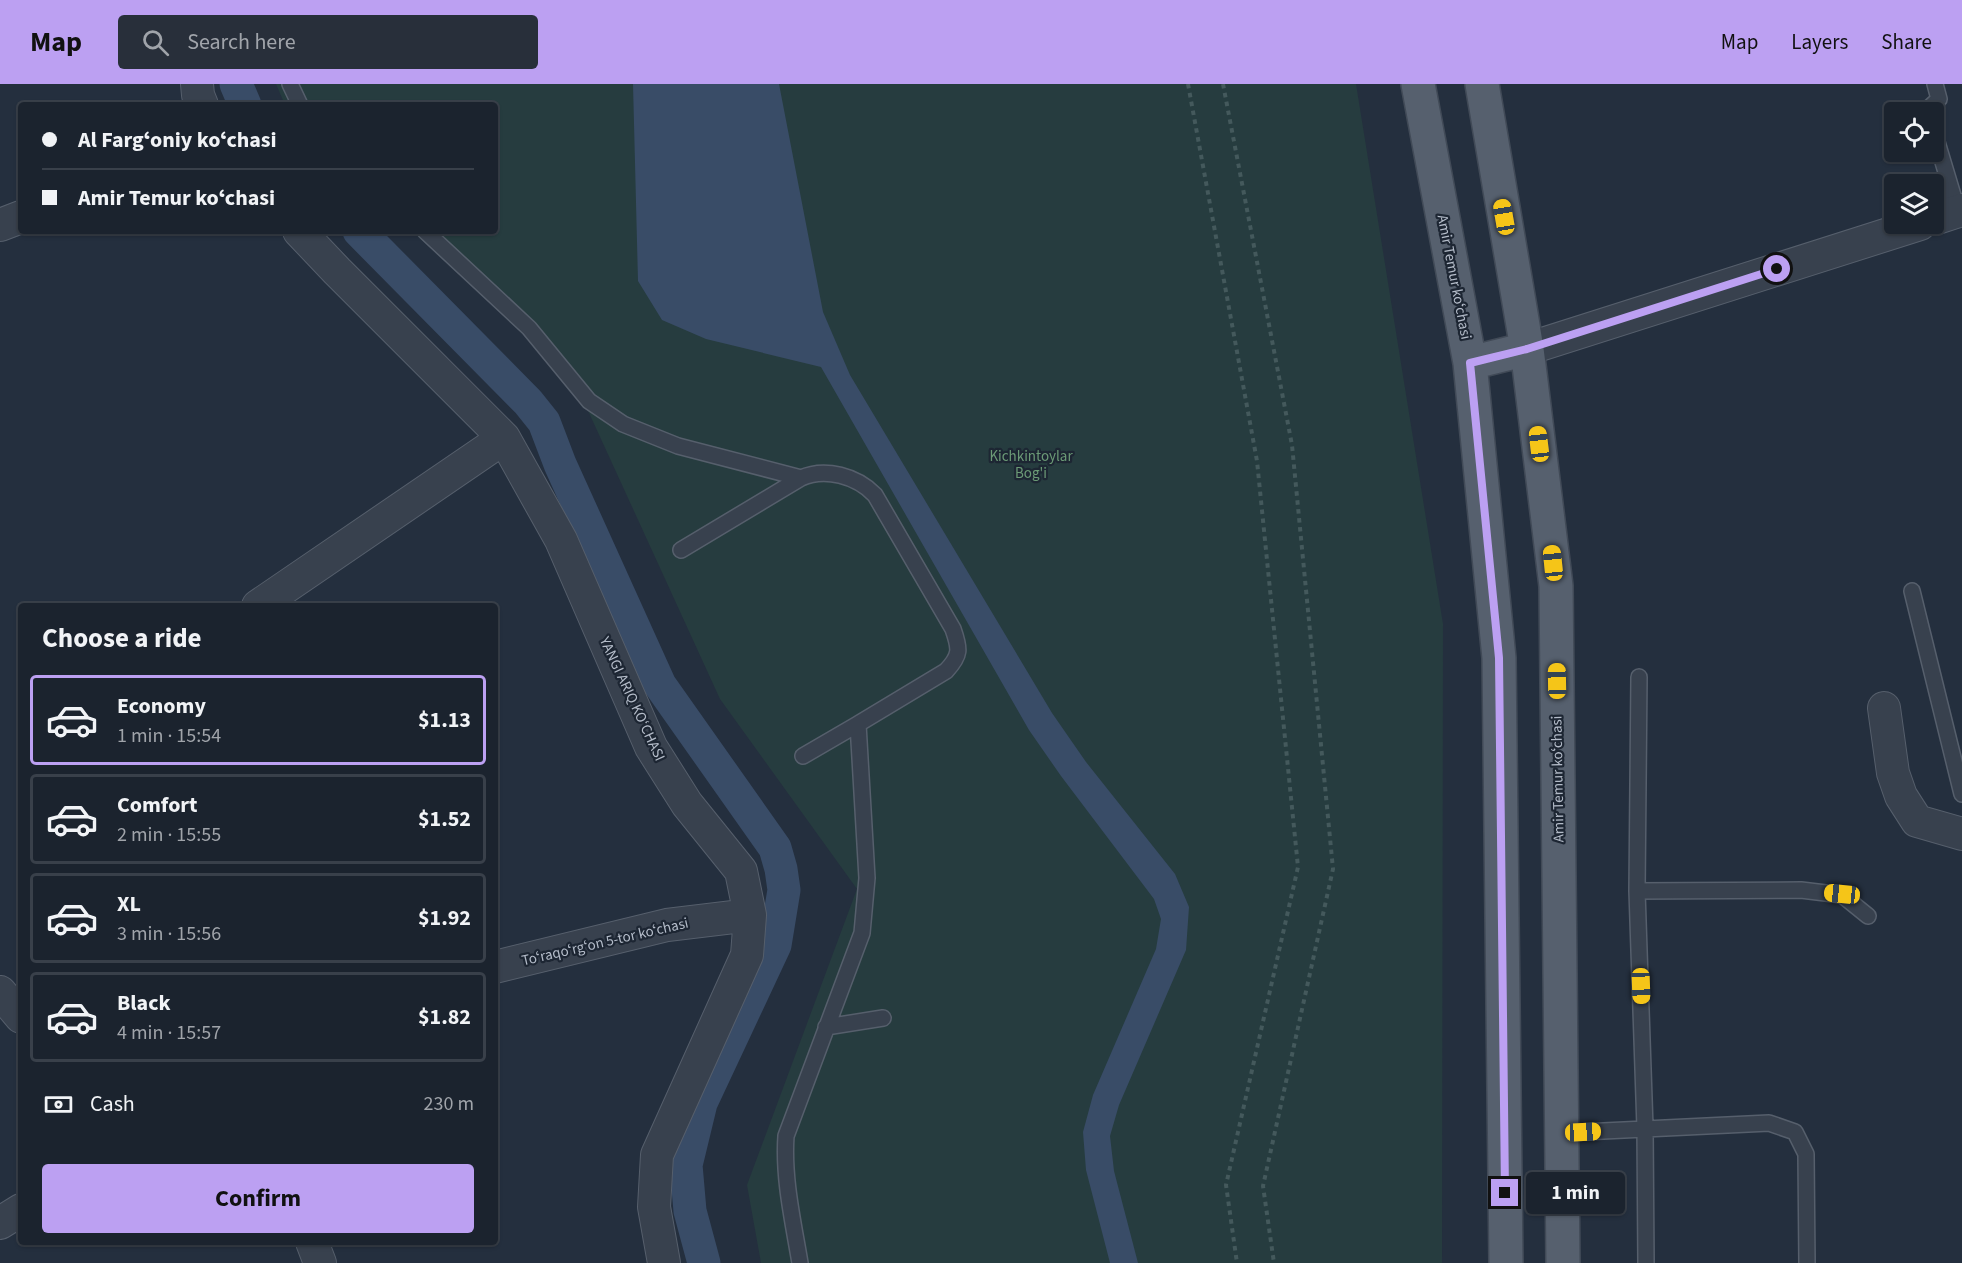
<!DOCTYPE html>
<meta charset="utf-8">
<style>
:root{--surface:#1b232e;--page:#282f3a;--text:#f1f3f6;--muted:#a0a4aa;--line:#39404a;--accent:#bca0f2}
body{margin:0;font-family:"Source Sans 3",sans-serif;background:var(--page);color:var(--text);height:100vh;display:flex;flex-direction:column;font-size:22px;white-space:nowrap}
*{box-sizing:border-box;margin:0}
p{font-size:20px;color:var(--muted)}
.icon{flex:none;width:33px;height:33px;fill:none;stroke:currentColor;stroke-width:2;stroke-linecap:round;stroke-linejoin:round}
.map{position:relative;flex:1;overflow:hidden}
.details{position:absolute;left:18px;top:519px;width:480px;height:642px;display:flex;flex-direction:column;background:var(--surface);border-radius:6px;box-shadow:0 2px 4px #0004,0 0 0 2px var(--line)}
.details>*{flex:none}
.banner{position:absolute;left:18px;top:18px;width:480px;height:132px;border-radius:6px;box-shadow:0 2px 4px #0004,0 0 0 2px var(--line);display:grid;align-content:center;height:132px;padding:0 24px;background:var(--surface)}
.controls{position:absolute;left:1884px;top:18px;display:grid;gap:12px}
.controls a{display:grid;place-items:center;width:60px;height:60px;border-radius:6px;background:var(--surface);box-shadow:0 2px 4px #0004,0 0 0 2px var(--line);font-size:30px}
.end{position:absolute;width:27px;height:27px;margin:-14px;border:8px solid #bca0f2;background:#111;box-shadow:0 0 0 3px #111}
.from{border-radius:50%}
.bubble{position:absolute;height:42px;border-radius:6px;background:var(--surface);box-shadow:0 2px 4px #0004,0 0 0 2px var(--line);font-size:20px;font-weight:700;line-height:42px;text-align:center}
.car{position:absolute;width:18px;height:36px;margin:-18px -9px;border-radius:8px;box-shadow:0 0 4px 2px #0007;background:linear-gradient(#f5c518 24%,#345 0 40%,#f5c518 0 76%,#345 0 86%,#f5c518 0)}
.banner b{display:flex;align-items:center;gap:21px;height:57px;font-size:22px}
.banner b+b{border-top:2px solid var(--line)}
.banner i{width:15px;height:15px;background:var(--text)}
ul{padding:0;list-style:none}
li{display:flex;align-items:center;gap:18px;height:90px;margin:0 12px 9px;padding:0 12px;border:3px solid var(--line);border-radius:6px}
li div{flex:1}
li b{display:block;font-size:22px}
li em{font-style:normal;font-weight:700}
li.active{border-color:var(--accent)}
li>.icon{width:54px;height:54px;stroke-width:1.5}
h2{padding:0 24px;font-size:27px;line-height:72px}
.pay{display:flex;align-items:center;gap:15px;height:66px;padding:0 24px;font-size:22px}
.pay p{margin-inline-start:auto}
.action{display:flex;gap:12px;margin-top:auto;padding:12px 24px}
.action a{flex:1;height:69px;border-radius:6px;background:var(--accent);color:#111;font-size:24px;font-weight:700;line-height:69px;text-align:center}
header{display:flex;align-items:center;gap:36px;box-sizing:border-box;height:84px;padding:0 30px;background:var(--accent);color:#111}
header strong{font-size:28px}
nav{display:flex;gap:33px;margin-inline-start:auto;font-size:21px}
.search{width:420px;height:54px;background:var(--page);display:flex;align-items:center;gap:15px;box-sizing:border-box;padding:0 21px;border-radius:6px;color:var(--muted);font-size:22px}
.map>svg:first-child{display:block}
.green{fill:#263c3f}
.water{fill:#394c67}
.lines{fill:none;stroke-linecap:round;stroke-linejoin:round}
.canal{stroke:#394c67;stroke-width:33}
.lane-casing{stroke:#565f6c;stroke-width:18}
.street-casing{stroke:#565f6c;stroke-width:34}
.primary-casing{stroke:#414a57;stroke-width:36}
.path{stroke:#44595c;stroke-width:4;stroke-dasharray:4.5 4.5;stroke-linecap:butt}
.lane{stroke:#38414e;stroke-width:15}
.street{stroke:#38414e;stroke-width:32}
.primary{stroke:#56606e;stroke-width:33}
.route{stroke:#bca0f2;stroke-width:8}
.labels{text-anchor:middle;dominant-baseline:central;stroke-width:4.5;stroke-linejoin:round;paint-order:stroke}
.street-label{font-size:15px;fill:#b4bcc9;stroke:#1d2633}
.park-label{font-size:15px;fill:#6b9a76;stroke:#1d2633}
</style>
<header>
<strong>Map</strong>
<div class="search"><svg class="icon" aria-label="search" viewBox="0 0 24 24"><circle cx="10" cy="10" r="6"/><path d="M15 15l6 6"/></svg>Search here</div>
<nav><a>Map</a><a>Layers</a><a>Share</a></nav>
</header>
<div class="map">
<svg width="1962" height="1179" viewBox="0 0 1962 1179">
<rect width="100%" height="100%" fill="#242f3e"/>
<!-- green -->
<path class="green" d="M276,0h1080l87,540 -1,639h-681l-14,-78 110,-296 -137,-190 -146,-319 -162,-149h83v-126h-210z"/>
<!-- water -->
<path class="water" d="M633,0h146l44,228 27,63 202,338 34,49 89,112 14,33 -3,43 -67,155 -9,31 4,35 24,92h-28l-24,-93 -3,-38 10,-37 63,-146 5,-30 -7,-20 -93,-123 -32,-46 -208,-363 -115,-28 -44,-19 -24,-39z"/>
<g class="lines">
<!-- canal -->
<path class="canal" d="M236,0l9,21
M359,147l169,171 16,20 16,42 100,221 115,163 6,21 3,21 -9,55 -74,158 -15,62 4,46 14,52"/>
<defs>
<path id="lane" d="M290,0l10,21
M1928,28l-1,-2 12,-11 -4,-15
M1934,48l24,80
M425,147l104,97 60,73 34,23 55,22 123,32c24,-11 56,-2 74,17l78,134c7,20 8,26 -7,42l-88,53 9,154 -5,55 -76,203c-3,42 7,85 14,127
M681,466l120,-72
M1912,507l50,203
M1639,593l-2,214 8,237 1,135
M803,672l55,-32
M1637,807l164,-1 41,5 26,21
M826,943l57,-9
M1562,1049l207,-10 26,9 11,22 1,109"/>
<path id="street" d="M197,0l1,11 4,10
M1934,135l28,-9
M0,141l21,-8
M299,147l38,40 167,167 57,102 90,207 36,57 54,67 9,44 -3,40 -90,200 -3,52 10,56
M1527,265l393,-125
M258,522l246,-168
M1884,624l9,65 8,23 16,25 45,13
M495,883l172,-42 83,-10
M0,908l21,25
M0,1139l21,-13
M312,1158l8,21"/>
<path id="primary" d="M1418,0l52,279 29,295 7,605
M1482,0l45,265 29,237 7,677
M1470,279l57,-14"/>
</defs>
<!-- lane casing -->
<use href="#lane" class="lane-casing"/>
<!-- street casing -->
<use href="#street" class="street-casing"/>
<!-- primary casing -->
<use href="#primary" class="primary-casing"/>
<!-- path -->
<path class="path" d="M1188,0l69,377 41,406 -72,318 11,78
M1223,0l69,361 41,424 -70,317 11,77"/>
<!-- lane -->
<use href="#lane" class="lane"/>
<!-- street -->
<use href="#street" class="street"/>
<!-- primary -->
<use href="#primary" class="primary"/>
</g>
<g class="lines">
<!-- route -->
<path class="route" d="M1505,1109l-6,-535 -29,-295 57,-14 250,-80"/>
</g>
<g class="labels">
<!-- street labels -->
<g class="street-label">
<text transform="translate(1454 193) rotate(79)">Amir Temur koʻchasi</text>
<text transform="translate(632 615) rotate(65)">YANGI ARIQ KO‘CHASI</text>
<text transform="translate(1558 695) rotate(-91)">Amir Temur koʻchasi</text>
<text transform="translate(605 858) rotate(-13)">Toʻraqoʻrgʻon 5-tor koʻchasi</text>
</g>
<!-- park labels -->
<g class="park-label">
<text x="1031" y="372">Kichkintoylar<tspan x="1031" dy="17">Bog'i</tspan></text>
</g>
</g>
</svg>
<div class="controls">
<a><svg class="icon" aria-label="locate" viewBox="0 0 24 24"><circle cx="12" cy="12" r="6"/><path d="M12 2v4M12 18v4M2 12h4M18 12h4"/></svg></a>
<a><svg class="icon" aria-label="layers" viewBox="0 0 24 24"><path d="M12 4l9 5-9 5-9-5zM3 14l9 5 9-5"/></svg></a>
</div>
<i class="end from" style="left:1777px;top:185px"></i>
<i class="end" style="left:1505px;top:1109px"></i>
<div class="bubble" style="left:1526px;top:1088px;width:99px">1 min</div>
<i class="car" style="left:1504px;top:133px;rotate:350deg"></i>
<i class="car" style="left:1539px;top:360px;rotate:353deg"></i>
<i class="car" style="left:1553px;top:479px;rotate:354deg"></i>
<i class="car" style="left:1557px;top:597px;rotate:359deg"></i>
<i class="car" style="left:1842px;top:810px;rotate:276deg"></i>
<i class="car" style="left:1641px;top:902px;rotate:178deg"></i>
<i class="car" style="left:1583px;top:1048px;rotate:87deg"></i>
<div class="banner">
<b><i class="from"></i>Al Fargʻoniy koʻchasi</b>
<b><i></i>Amir Temur koʻchasi</b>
</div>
<section class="details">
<h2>Choose a ride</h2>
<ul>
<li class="active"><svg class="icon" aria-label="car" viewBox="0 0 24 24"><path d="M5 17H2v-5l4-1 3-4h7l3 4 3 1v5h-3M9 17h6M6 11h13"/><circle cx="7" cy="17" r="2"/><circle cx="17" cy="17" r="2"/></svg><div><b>Economy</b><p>1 min · 15:54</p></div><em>$1.13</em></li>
<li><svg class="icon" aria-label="car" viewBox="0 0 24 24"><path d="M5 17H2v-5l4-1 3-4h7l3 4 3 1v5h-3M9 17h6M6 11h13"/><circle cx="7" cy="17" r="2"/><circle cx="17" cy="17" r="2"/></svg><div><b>Comfort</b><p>2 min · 15:55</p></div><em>$1.52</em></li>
<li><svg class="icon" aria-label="car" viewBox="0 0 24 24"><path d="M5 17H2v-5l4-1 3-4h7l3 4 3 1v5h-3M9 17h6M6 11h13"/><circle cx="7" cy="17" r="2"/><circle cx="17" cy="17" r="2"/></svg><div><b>XL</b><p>3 min · 15:56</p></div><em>$1.92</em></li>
<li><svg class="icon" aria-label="car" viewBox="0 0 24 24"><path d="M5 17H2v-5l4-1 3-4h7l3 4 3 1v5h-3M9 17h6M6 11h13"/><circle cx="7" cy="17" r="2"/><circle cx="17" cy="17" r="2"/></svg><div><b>Black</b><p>4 min · 15:57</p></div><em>$1.82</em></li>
</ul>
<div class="pay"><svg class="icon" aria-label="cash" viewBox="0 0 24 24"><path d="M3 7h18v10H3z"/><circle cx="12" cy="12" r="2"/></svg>Cash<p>230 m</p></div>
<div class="action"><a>Confirm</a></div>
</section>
</div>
